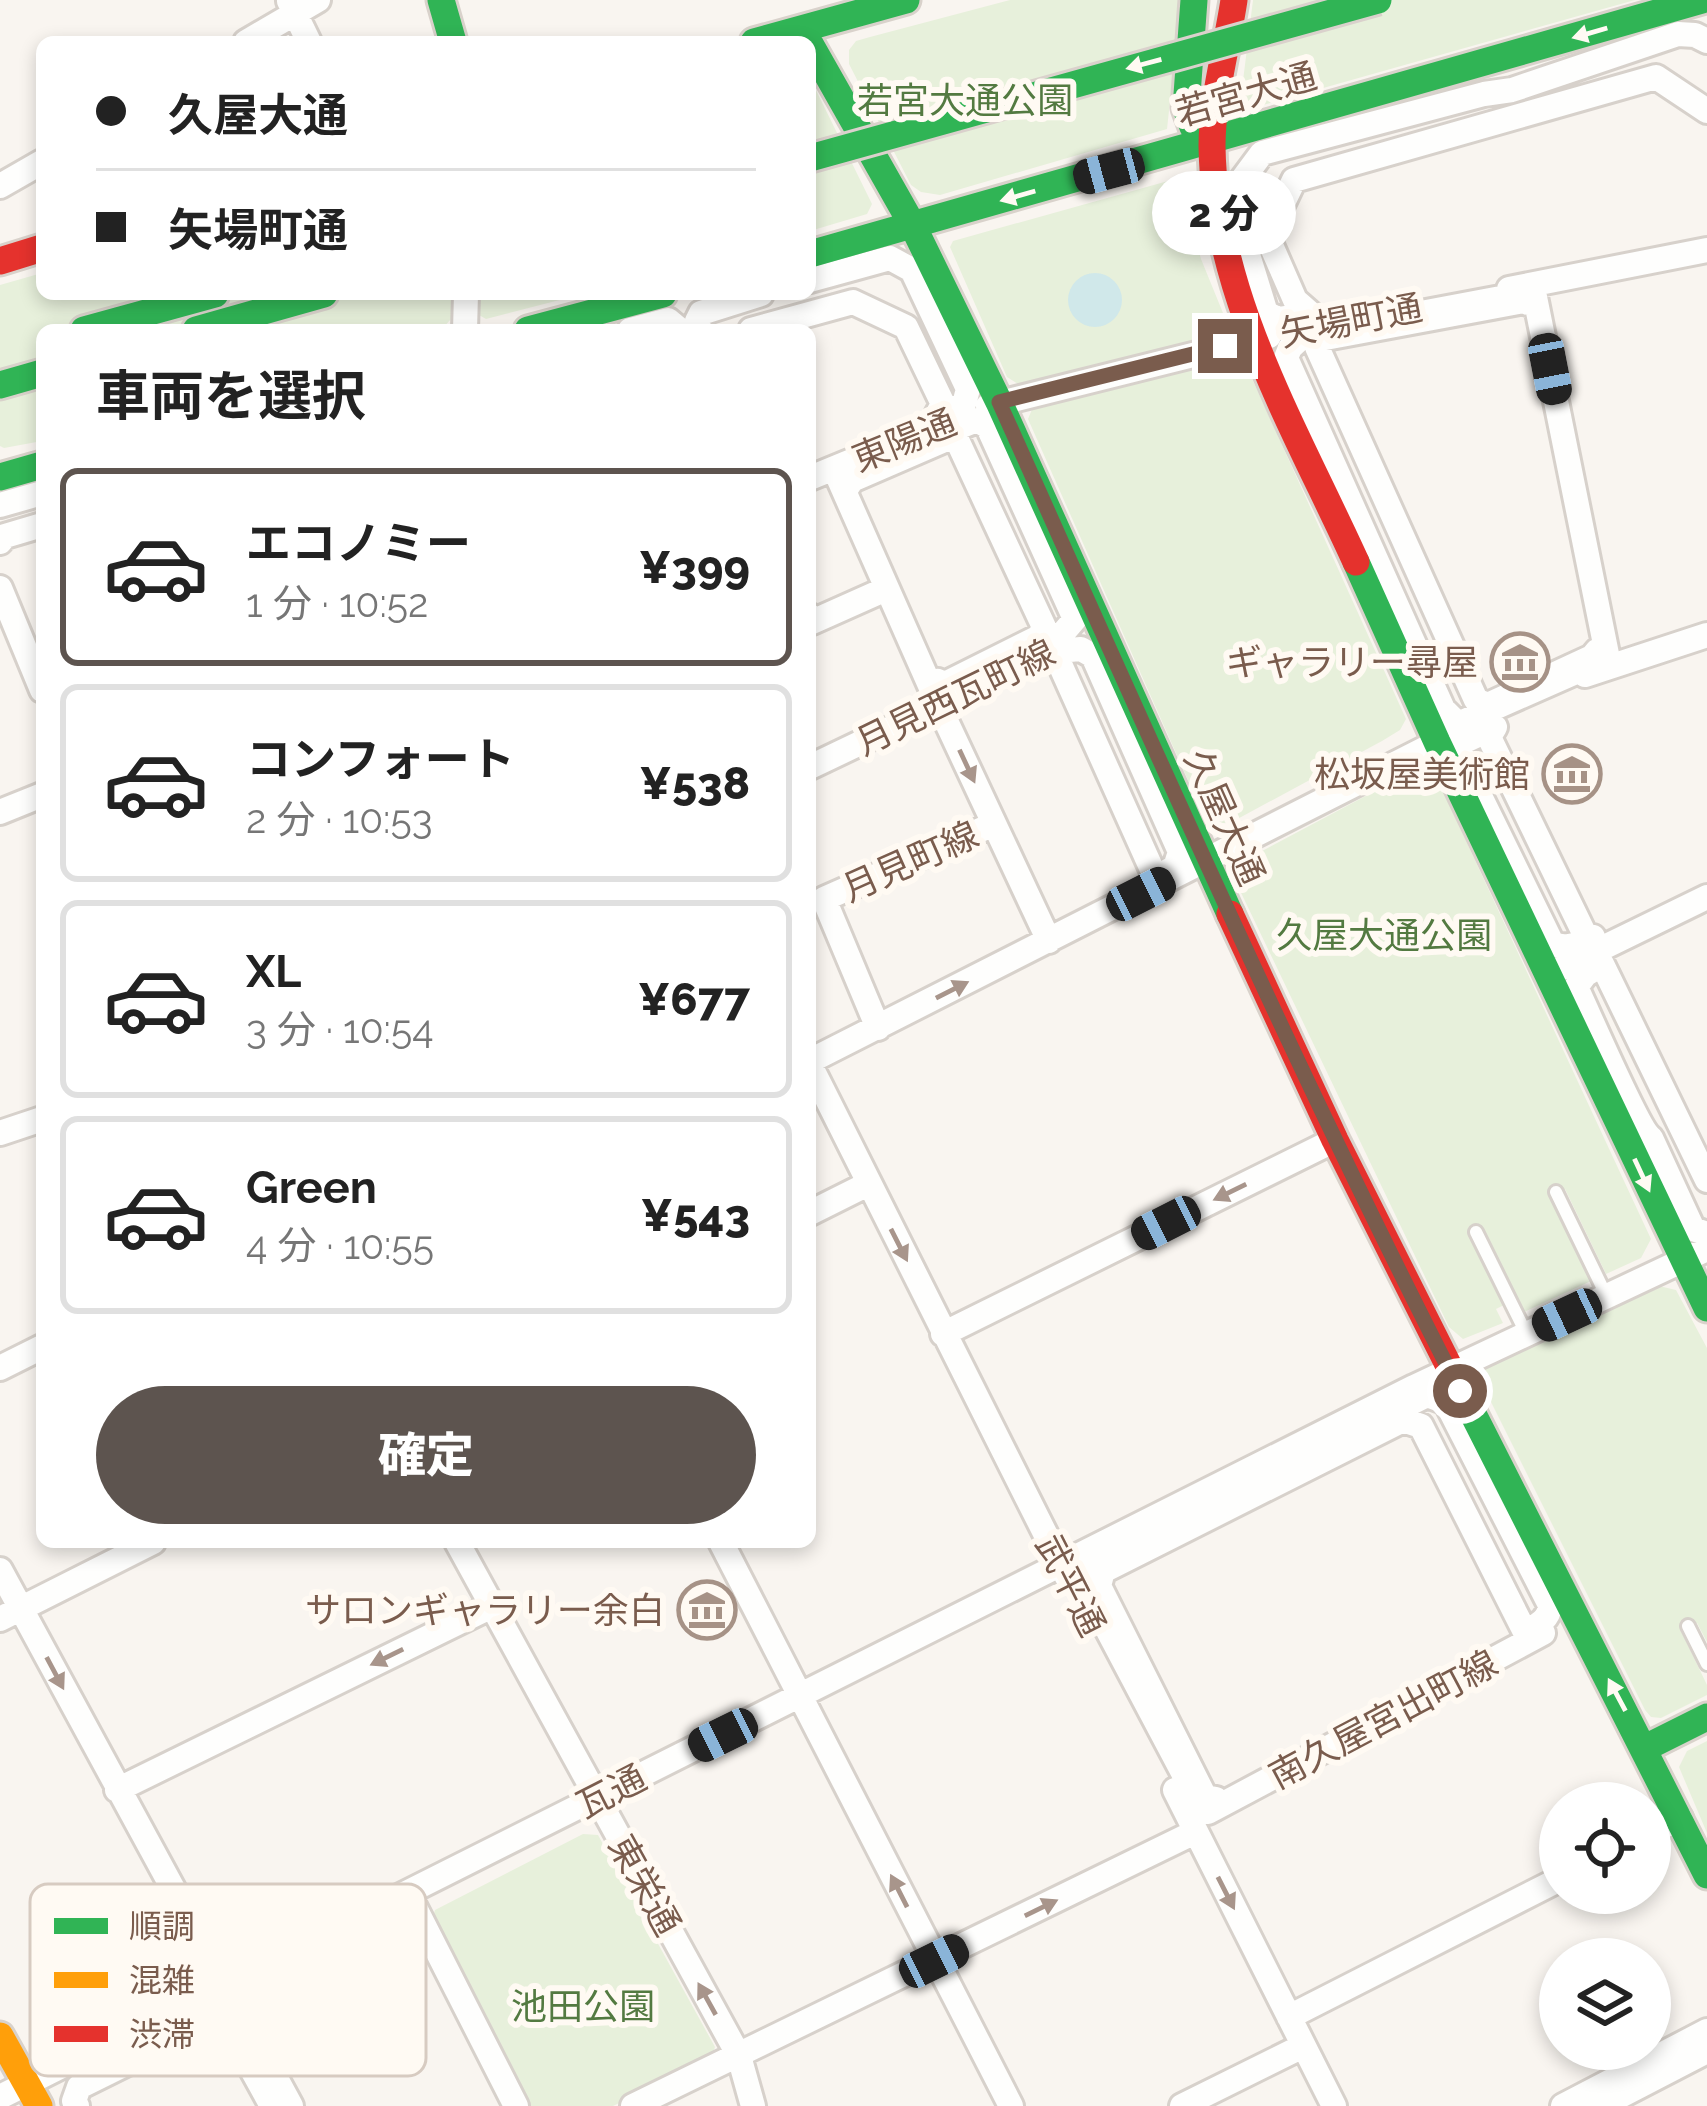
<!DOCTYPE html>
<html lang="ja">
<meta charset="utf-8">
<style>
:root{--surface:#fff;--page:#f6f6f6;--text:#222;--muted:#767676;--line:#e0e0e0;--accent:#5d544f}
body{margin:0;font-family:Raleway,"Noto Sans JP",sans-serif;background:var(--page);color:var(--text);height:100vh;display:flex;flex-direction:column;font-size:45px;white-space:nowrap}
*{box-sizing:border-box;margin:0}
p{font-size:39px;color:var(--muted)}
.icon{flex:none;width:66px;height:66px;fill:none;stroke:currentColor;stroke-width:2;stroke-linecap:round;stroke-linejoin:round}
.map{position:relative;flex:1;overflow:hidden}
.sheet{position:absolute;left:36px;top:324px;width:780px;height:1224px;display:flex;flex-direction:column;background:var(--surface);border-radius:18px;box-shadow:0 6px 18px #0003}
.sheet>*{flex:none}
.hud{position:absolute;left:36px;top:36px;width:780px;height:264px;border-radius:18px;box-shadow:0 6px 18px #0003;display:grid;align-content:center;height:264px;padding:0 60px;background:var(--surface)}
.controls{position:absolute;left:1539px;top:1782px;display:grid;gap:24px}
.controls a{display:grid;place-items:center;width:132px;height:132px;border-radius:50%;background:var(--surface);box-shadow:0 6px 18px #0003;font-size:60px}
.end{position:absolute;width:54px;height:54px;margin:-27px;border:15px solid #7a5c4d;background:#fff;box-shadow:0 0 0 6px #fff}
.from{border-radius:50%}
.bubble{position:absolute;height:84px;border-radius:42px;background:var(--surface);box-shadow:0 6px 18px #0003;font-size:39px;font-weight:800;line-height:84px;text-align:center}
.car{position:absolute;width:36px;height:72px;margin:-36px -18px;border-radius:15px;box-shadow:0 0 9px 3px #0007;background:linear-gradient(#222 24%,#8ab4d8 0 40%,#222 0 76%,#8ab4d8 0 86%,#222 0)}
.hud b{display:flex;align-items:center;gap:42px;height:114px;font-size:45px}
.hud b+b{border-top:3px solid var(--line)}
.hud i{width:30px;height:30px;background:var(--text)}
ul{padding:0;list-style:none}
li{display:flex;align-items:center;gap:36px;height:198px;margin:0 24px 18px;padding:0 36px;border:6px solid var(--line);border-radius:18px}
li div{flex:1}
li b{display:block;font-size:45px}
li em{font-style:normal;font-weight:800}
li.selected{border-color:var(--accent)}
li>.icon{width:108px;height:108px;stroke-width:1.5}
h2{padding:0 60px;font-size:54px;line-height:144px}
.cta{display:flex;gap:24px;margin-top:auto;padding:24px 60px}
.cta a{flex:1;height:138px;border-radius:72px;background:var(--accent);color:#fff;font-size:48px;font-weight:800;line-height:138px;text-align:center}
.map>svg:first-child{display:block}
.green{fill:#e7f0db}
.water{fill:#d0e8ea}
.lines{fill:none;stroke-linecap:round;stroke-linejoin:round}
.lane-casing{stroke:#d7d1cb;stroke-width:18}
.street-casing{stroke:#d7d1cb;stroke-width:30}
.fast-casing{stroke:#d9d2cb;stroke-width:33}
.slow-casing{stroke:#d9d2cb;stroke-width:33}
.jam-casing{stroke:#d9d2cb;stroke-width:33}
.lane{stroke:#fefefd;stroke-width:12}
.street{stroke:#fefefd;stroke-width:24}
.fast{stroke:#30b455;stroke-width:27}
.slow{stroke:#ff9f0a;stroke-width:27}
.jam{stroke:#e5322d;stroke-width:27}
.fast-bridge-casing{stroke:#dad1cc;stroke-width:33;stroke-linecap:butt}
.fast-bridge{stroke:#30b455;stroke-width:27}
.oneway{fill:#fffaf3}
.oneway2{fill:#a8958b}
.route{stroke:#7a5c4d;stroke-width:15}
.labels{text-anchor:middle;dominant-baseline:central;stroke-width:12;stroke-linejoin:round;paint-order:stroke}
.street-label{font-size:36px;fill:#7a5c4d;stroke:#fffaf3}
.park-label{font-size:36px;fill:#537a41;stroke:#fffaf3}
.poi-label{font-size:36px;fill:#7a5c4d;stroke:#fffaf3;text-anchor:end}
.key{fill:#fffaf3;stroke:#d7cbc1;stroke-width:3}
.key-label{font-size:33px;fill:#7a5c4d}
</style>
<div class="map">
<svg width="1707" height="2106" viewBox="0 0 1707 2106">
<rect width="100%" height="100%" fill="#f9f5f0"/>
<!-- green -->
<path class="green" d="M1010,0h171l-14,129 -227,66 -19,-3 -10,-7 -62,-121v-14l7,-9 14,-4z
M1253,0h382l-379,107 -9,-3 -6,-7z
M810,78l62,126 -5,10 -57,17z
M1168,181l14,9 19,69 22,54 -9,22 -185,50 -8,1 -14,-9 -57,-130 3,-6z
M42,273v21h413l-4,25 -10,11h-399v111l-38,7 -4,-2v-161z
M479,294h104l-97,25 -7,-4z
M1238,356l6,5 162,358 -6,11 -18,11 -152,82h-11l-16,-9 -175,-395 5,-12z
M1421,770l12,4 7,11 211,454 -10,19 -35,16 -41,-85 -15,6 41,86 -69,32 -39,-83 -12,5 33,70 -8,4 7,14 -40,16 -14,-12 -216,-451 1,-5 15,-13 158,-84z
M1659,1286l17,4 31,58v294l-10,-19 -16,8 26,54v10l-46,23 -10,-1 -6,-7 -164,-328 3,-12 6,-4z
M1707,1741v92l-28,-66 8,-16z
M583,1834l15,1 117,212 -4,12 -98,47h-86l-95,-187 3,-9z"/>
<!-- water -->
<path class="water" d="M1068 300a27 27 0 1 1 54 0a27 27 0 1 1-54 0Z"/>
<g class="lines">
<defs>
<path id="lane" d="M1556,1192l50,103
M1476,1232l50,101
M1688,1626l19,38"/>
<path id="street" d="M289,1l20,41
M1707,41l-12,-6 -17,-1 -166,56 -28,4 -222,59 -23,31 6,61 21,68 12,6 33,-5 -16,-14 -28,-64 27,-56 362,-103 51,34
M246,42l72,-42
M0,186l42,-24
M810,280l80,-22 22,12 56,119 -4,15 -27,11
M1533,287l76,377
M1509,289l198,-39
M1522,294l6,9 -4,-2 -204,38 -3,8 159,353 12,5 104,-48 5,-6 1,9 -4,4 -136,60 -15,-15 -157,-351 4,-10 14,-13z
M465,330l1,-36
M630,330l38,-10 12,10
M700,330l-3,-9 4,-8 60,-19
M751,330l102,-28 53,25 37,77 -6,11
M988,406l281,-70
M977,420l11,7 87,192 -12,14 -117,56 -8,-8 7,3 94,-47 5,-10 -86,-185 -9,-4 -97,42 -4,6 -1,-7 4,-8z
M837,475l102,231 110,235
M810,478l51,-21
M0,505l42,-12
M0,542l5,-6 37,-11
M0,588l42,102
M810,616l2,6 74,-33
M1081,649l12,7 87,196 -5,15 -23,13 2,-6 -95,-212 -8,-3 18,-9z
M1585,675l122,-40
M1495,727l-6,10 96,198 8,2c-14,6 -27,14 -41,6l-92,-188 3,-13z
M810,767l142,-68
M0,812l42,-17
M1547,975l160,-78
M878,1028l-54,-129 170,-75
M810,1061l640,-325
M810,1065l257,512
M0,1133l42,-14
M1707,1180l-105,-216 -17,11 -9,12c12,25 62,142 75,151l42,91 14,5
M810,1213l58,-29
M943,1334l392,-194
M0,1368l42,-21
M1427,1395l19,7 104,203c-1,15 -12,20 -25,27l-104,-206 -18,-6 -300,151 -4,15 106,211 11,2 -17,4 -111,-210c-6,-14 -7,-23 6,-32z
M457,1542l282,514 14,50
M721,1542l290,564
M0,1570l291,536
M0,1619l153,-77
M117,1790l375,-184
M1175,1790l159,316
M1208,1812l335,-179
M1650,1833l30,-15
M408,1894l108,212
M1289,2017l271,-138
M0,2097l1414,-710 293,-138
M77,2106l-3,-5 5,-14 137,-68h8l48,87
M633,2106l562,-274
M1182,2106l121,-60
M1563,2106l144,-75
M1601,2106l106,-55"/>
<path id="fast" d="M441,0l12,42
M1194,0l-8,108 7,19 19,15
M754,42l152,-42
M810,44l103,182 86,176 231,512
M810,254l892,-254
M84,330l131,-36
M196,330l128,-36
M528,330l135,-36
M0,385l42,-12
M0,477l42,-12
M1356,562l81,180 270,566
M1468,1404l239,471
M1645,1748l62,-31"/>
<path id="slow" d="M0,2036l39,70"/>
<path id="jam" d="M1234,0c-7,47 -22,99 -22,146 2,148 84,284 144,416
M0,261l42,-13
M1230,914l105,226 133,264"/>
</defs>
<!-- lane casing -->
<use href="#lane" class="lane-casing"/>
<!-- street casing -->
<use href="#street" class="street-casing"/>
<!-- fast casing -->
<use href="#fast" class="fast-casing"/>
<!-- slow casing -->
<use href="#slow" class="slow-casing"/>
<!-- jam casing -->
<use href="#jam" class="jam-casing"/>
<!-- lane -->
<use href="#lane" class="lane"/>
<!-- street -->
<use href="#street" class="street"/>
<!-- fast -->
<use href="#fast" class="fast"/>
<!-- slow -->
<use href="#slow" class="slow"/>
<!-- jam -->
<use href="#jam" class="jam"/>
<defs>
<path id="fast-bridge" d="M810,158l568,-158"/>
</defs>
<!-- fast-bridge casing -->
<use href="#fast-bridge" class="fast-bridge-casing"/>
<!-- fast-bridge -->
<use href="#fast-bridge" class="fast-bridge"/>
</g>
<!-- one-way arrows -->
<defs><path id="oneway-solid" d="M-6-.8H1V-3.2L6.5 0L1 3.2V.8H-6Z" transform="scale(3)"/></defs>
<g class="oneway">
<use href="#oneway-solid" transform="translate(1590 33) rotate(164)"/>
<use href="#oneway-solid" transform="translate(1144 64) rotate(165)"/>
<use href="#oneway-solid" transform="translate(1018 196) rotate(164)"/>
<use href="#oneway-solid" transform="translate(1642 1175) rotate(65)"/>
<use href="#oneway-solid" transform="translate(1617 1695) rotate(-118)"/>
</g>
<g class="oneway2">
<use href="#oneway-solid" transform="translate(967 766) rotate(65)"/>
<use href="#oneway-solid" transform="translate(952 990) rotate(-27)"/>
<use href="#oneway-solid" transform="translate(1230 1192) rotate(154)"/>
<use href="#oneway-solid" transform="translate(899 1245) rotate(63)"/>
<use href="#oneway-solid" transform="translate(387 1657) rotate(154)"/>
<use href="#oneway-solid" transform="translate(55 1673) rotate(62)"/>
<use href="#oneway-solid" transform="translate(899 1891) rotate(-117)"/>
<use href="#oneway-solid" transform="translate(1226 1893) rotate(63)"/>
<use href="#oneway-solid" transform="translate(1041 1908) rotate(-26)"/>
<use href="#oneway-solid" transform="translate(707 1999) rotate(-119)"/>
</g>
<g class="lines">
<!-- route -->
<path class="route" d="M1225,346l-226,56c149,332 295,666 461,989"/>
</g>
<!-- icons -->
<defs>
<symbol id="museum-ring" viewBox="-11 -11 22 22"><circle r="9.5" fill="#fffaf3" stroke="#a69286" stroke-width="1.5"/><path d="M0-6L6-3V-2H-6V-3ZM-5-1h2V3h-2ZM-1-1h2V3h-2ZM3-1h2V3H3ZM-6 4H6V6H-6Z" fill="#a69286"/></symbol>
</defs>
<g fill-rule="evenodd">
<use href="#museum-ring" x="1487" y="629" width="66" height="66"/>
<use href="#museum-ring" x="1539" y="741" width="66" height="66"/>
<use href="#museum-ring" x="674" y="1577" width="66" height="66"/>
</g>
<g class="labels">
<!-- street labels -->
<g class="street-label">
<text transform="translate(1246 94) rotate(-16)">若宮大通</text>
<text transform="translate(1351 320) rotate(-11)">矢場町通</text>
<text transform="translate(904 440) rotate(-22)">東陽通</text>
<text transform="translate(955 697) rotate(-26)">月見西瓦町線</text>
<text transform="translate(1225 817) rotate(66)">久屋大通</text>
<text transform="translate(910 861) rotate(-24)">月見町線</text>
<text transform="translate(1071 1585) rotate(63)">武平通</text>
<text transform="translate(1383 1719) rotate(-28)">南久屋宮出町線</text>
<text transform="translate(611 1791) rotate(-27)">瓦通</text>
<text transform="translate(645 1885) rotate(61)">東栄通</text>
</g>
<!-- park labels -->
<g class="park-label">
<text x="965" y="100">若宮大通公園</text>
<text x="1384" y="935">久屋大通公園</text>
<text x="583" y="2006">池田公園</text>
</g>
<!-- poi labels -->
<g class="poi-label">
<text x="1478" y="662">ギャラリー尋屋</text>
<text x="1530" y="774">松坂屋美術館</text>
<text x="665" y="1610">サロンギャラリー余白</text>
</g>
</g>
<!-- legend -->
<rect x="30" y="1884" width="396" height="192" rx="18" class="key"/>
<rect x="54" y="1918" width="54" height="16" fill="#30b455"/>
<rect x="54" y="1972" width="54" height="16" fill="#ff9f0a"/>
<rect x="54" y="2026" width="54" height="16" fill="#e5322d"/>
<g class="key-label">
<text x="129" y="1938">順調</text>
<text x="129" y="1992">混雑</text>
<text x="129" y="2046">渋滞</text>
</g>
</svg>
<div class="controls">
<a><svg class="icon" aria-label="locate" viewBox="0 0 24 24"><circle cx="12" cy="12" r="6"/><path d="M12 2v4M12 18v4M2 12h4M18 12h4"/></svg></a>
<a><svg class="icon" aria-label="layers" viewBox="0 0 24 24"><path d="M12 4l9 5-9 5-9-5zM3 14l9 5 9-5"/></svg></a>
</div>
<i class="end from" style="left:1460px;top:1391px"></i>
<i class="end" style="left:1225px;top:346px"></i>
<div class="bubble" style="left:1152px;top:171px;width:144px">2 分</div>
<i class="car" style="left:1109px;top:171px;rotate:255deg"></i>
<i class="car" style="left:1550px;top:369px;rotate:169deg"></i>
<i class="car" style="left:1141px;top:894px;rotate:63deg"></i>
<i class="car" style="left:1166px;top:1223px;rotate:243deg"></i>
<i class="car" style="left:1567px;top:1315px;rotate:245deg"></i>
<i class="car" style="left:723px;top:1735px;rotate:244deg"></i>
<i class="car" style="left:934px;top:1961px;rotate:64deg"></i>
<div class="hud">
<b><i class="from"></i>久屋大通</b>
<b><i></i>矢場町通</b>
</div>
<section class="sheet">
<h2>車両を選択</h2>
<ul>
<li class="selected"><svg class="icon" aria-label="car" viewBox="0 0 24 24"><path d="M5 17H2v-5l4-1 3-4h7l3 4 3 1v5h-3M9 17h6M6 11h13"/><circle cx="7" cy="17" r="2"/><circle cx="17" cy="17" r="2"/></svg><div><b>エコノミー</b><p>1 分 · 10:52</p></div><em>¥399</em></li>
<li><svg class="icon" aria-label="car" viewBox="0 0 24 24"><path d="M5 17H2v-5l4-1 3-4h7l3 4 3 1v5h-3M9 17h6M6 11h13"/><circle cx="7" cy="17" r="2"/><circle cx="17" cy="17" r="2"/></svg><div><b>コンフォート</b><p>2 分 · 10:53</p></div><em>¥538</em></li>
<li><svg class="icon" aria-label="car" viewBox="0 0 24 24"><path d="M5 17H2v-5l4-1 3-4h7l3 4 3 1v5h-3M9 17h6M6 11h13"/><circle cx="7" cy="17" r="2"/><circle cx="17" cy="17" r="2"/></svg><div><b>XL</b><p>3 分 · 10:54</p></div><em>¥677</em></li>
<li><svg class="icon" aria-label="car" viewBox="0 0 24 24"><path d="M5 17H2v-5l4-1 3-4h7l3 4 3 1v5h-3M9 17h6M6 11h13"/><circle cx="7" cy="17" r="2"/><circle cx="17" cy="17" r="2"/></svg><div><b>Green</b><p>4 分 · 10:55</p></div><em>¥543</em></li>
</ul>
<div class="cta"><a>確定</a></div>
</section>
</div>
